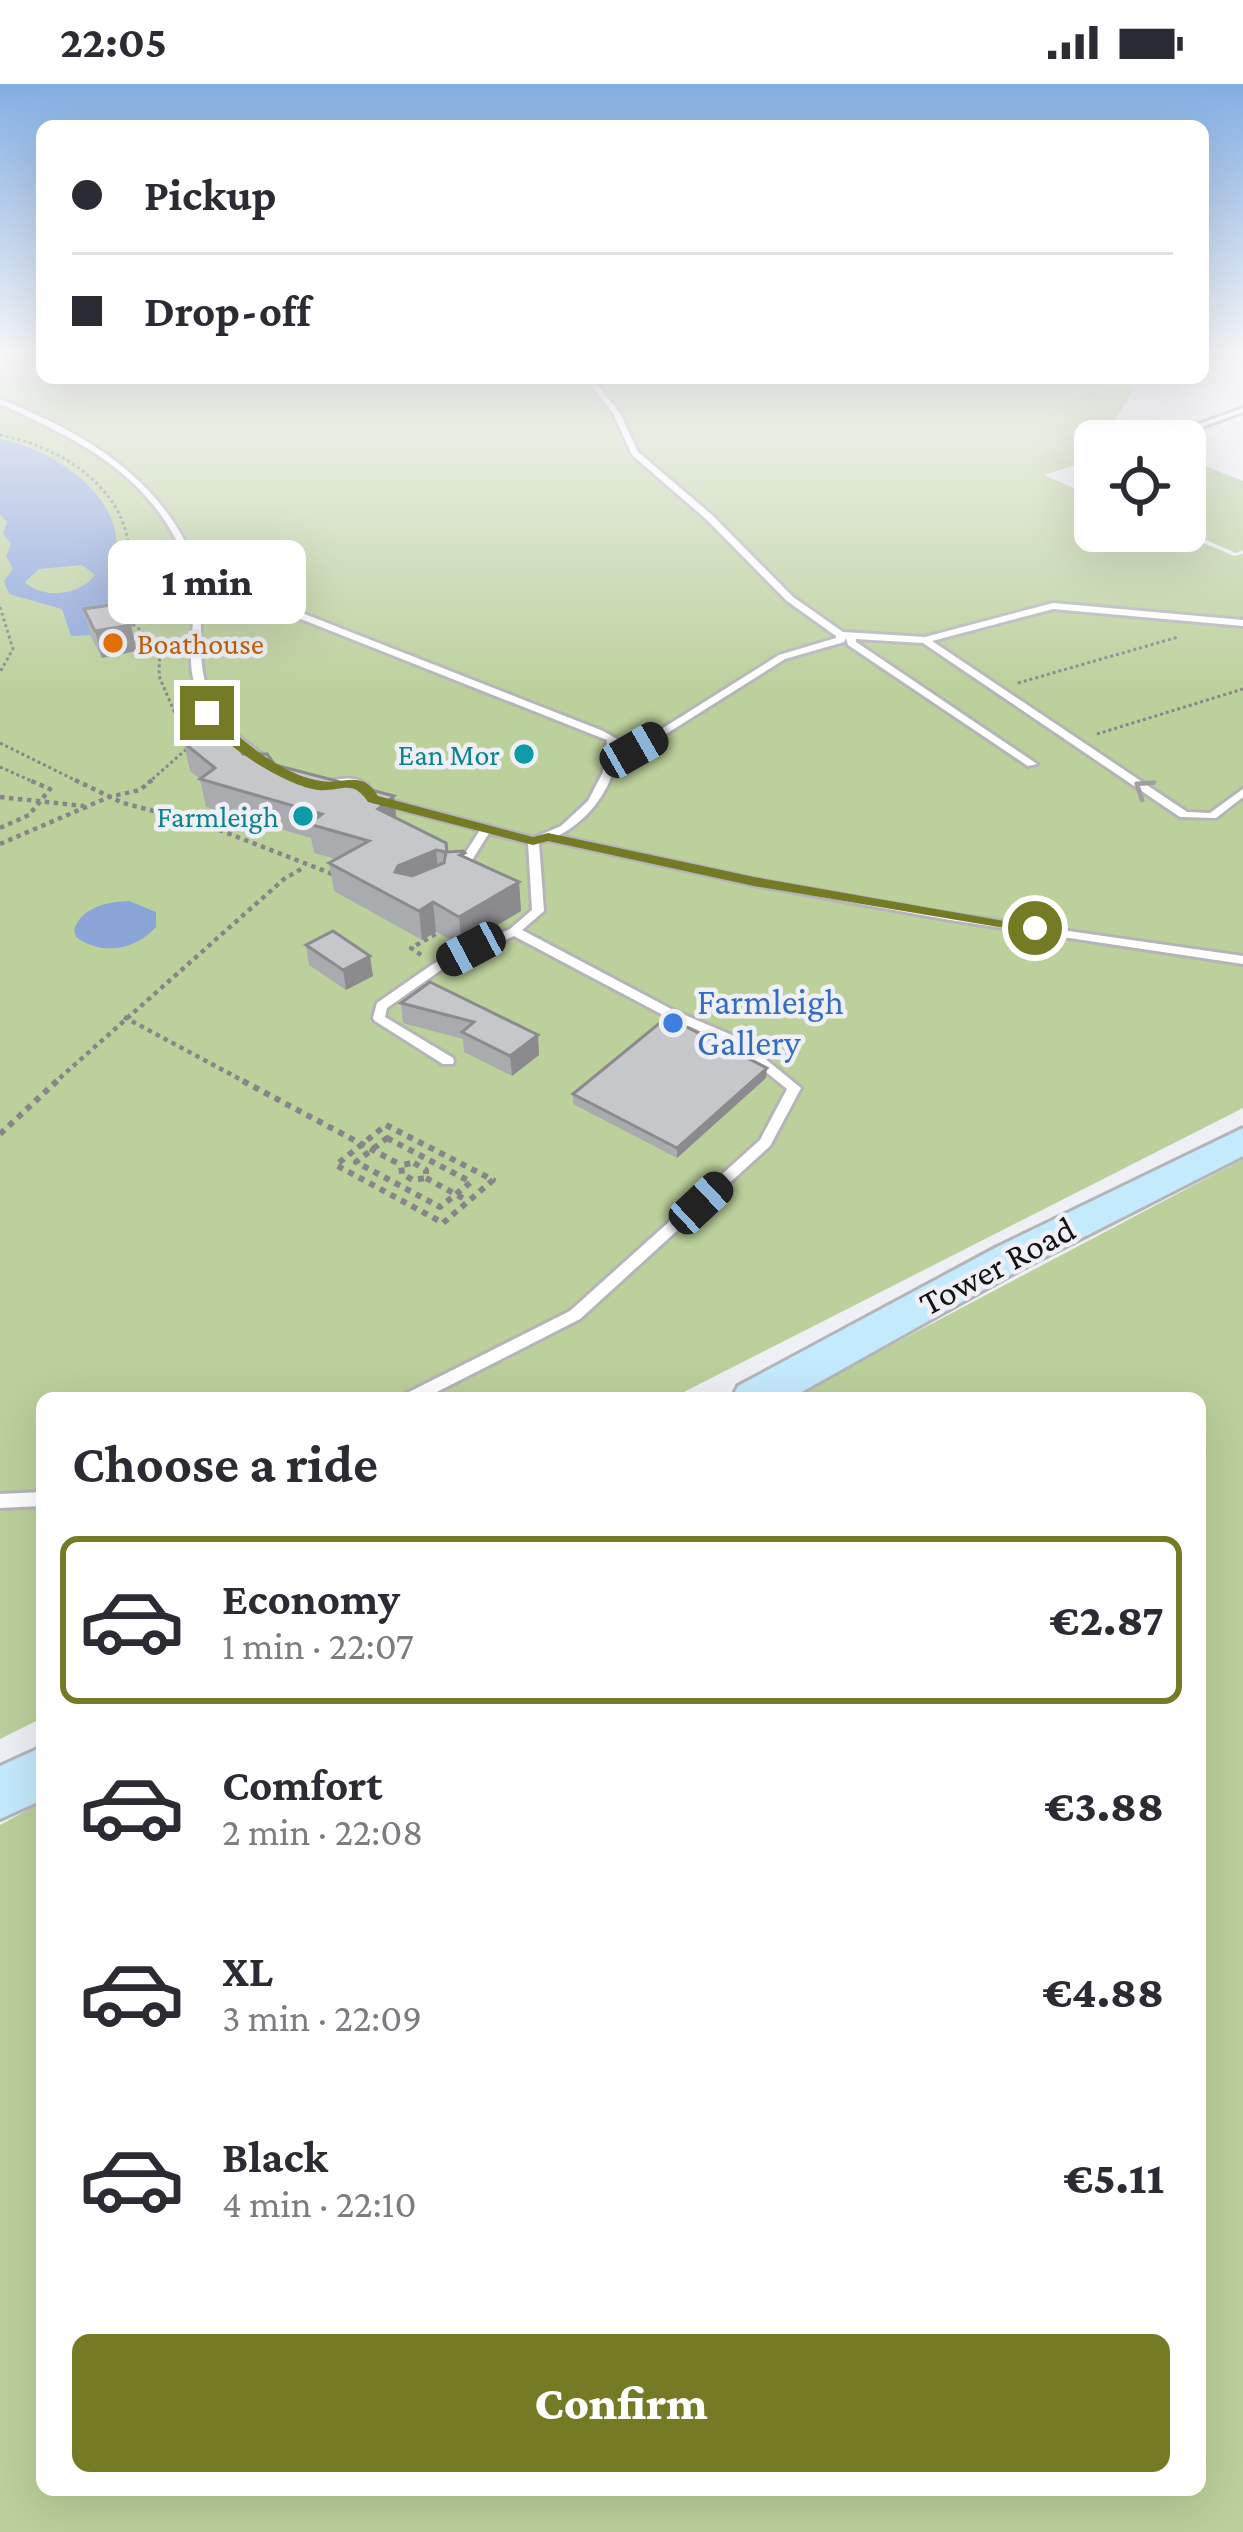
<!DOCTYPE html>
<meta charset="utf-8">
<style>
:root{--surface:#fff;--page:#f7f7f7;--text:#2b2b33;--muted:#7c7c81;--line:#e1e1e2;--accent:#757b25}
body{margin:0;font-family:"Crimson Pro",serif;background:var(--page);color:var(--text);height:100vh;display:flex;flex-direction:column;font-size:45px;white-space:nowrap}
*{box-sizing:border-box;margin:0}
p{font-size:39px;color:var(--muted)}
.icon{flex:none;width:66px;height:66px;fill:none;stroke:currentColor;stroke-width:2;stroke-linecap:round;stroke-linejoin:round}
.map{position:relative;flex:1;overflow:hidden}
.sheet{position:absolute;left:36px;top:1308px;width:1170px;height:1104px;display:flex;flex-direction:column;background:var(--surface);border-radius:18px;box-shadow:0 12px 48px #0002}
.sheet>*{flex:none}
.top-card{position:absolute;left:36px;top:36px;width:1173px;height:264px;border-radius:18px;box-shadow:0 12px 48px #0002;display:grid;align-content:center;height:264px;padding:0 36px;background:var(--surface)}
.fabs{position:absolute;left:1074px;top:336px;display:grid;gap:24px}
.fabs a{display:grid;place-items:center;width:132px;height:132px;border-radius:18px;background:var(--surface);box-shadow:0 12px 48px #0002;font-size:60px}
.end{position:absolute;width:54px;height:54px;margin:-27px;border:15px solid #757b25;background:#fff;box-shadow:0 0 0 6px #fff}
.from{border-radius:50%}
.bubble{position:absolute;height:84px;border-radius:18px;background:var(--surface);box-shadow:0 12px 48px #0002;font-size:39px;font-weight:800;line-height:84px;text-align:center}
.car{position:absolute;width:36px;height:72px;margin:-36px -18px;border-radius:15px;box-shadow:0 0 9px 3px #0007;background:linear-gradient(#222 24%,#8ab4d8 0 40%,#222 0 76%,#8ab4d8 0 86%,#222 0)}
.top-card b{display:flex;align-items:center;gap:42px;height:114px;font-size:45px}
.top-card b+b{border-top:3px solid var(--line)}
.top-card i{width:30px;height:30px;background:var(--text)}
ul{padding:0;list-style:none}
li{display:flex;align-items:center;gap:36px;height:168px;margin:0 24px 18px;padding:0 12px;border:6px solid transparent;border-radius:18px}
li div{flex:1}
li b{display:block;font-size:45px}
li em{font-style:normal;font-weight:800}
li.current{border-color:var(--accent)}
li>.icon{width:108px;height:108px;stroke-width:1.5}
h2{padding:0 36px;font-size:54px;line-height:144px}
.primary-button{display:flex;gap:24px;margin-top:auto;padding:24px 36px}
.primary-button a{flex:1;height:138px;border-radius:18px;background:var(--accent);color:#fff;font-size:48px;font-weight:800;line-height:138px;text-align:center}
.status{display:flex;justify-content:space-between;align-items:center;height:84px;padding:0 60px;background:var(--surface);direction:ltr}
.status svg{height:33px;fill:currentColor}
.map>svg:first-child{display:block}
.green{fill:#bbd09b}
.water{fill:#8ca5d8;fill-rule:evenodd}
.lines{fill:none;stroke-linecap:round;stroke-linejoin:round}
.lane-casing{stroke:#b4b4b9;stroke-width:6}
.secondary-casing{stroke:#b4b4b9;stroke-width:6}
.path-far2{stroke:#86868a;stroke-width:3;stroke-dasharray:3 3;stroke-linecap:butt}
.path-far1{stroke:#86868a;stroke-width:4.5;stroke-dasharray:4.5 4.5;stroke-linecap:butt}
.path{stroke:#86868a;stroke-width:6;stroke-dasharray:6 6;stroke-linecap:butt}
.lane{fill:#fff;fill-rule:evenodd}
.secondary{fill:#c4eafd;fill-rule:evenodd}
.wall{fill:#aaabaf}
.shaded-wall{fill:#8b8b8e}
.building{fill:#c6c7cb;stroke:#8b8b8e;stroke-width:3;fill-rule:evenodd}
.oneway{stroke:#a0a0a1}
.route{fill:#757b25}
.food-dot{fill:#e8710a;stroke:#eff0f5;stroke-width:4.5}
.culture-dot{fill:#0f9aa8;stroke:#eff0f5;stroke-width:4.5}
.shop-dot{fill:#3f7fe0;stroke:#eff0f5;stroke-width:4.5}
.labels{text-anchor:middle;dominant-baseline:central;stroke-width:9;stroke-linejoin:round;paint-order:stroke}
.far-food-label{font-size:30px;fill:#c56008;stroke:#eff0f5;text-anchor:start}
.far-culture-label{font-size:30px;fill:#0d838f;stroke:#eff0f5;text-anchor:end}
.shop-label{font-size:36px;fill:#366cbe;stroke:#eff0f5;text-anchor:start}
.street-label{font-size:36px;fill:#121214;stroke:#eff0f5}
</style>
<div class="status"><b>22:05</b><svg viewBox="0 0 49 12"><path d="M0 12V9h3v3zM5 12V6h3v6zM10 12V3h3v9zM15 12V0h3v12zM26 1h20v11H26zM47 4h2v5h-2z"/></svg></div>
<div class="map">
<svg width="1243" height="2448" viewBox="0 0 1243 2448">
<rect width="100%" height="100%" fill="#eff0f5"/>
<!-- green -->
<path class="green" d="M0,267h42v27h1079l13,12 -24,38 9,13h-24v18l-51,16 51,22v34h80l59,25 9,-2v554l-571,290h-630v320l-42,21z
M1185,374l58,23v69l-7,3 -51,-22z
M1243,1075v1373h-1243v-707l42,-23v688h1158v-1092h-409z"/>
<!-- water -->
<path class="water" d="M0,355c44,9 101,41 114,88 8,28 -5,52 3,82l-27,26 -19,1 -9,-27 -53,-15 -5,-13 9,-12 -7,-13 5,-12 -8,-10 4,-12 -7,-8zM82,481l13,10c-14,20 -52,25 -70,7l14,-13z
M129,817l27,11v15c-20,23 -55,29 -80,10l-2,-7c8,-23 32,-28 55,-29z"/>
<g class="lines">
<defs>
<path id="lane" d="M585,294h7l28,35 18,39 74,63 81,82 50,35 82,5 128,-34 190,17v6l-190,-17 -121,32 255,171 23,1 33,-24v8l-27,21 -36,-1 -257,-174 -67,-4v3l181,122 -9,2 -180,-121 -2,-7 -2,4 -59,17 -170,107c-9,31 -29,55 -57,70l196,43 196,35 293,42v8l-293,-44 -196,-35 -206,-45 -9,3 5,68 -22,19 151,80 68,29 60,49 -31,58 -190,173 -155,79h-22l2,-4 165,-83 190,-171 27,-51 -54,-44 -68,-29 -151,-80 -73,34 -54,38 -2,9 68,41 1,3 -1,3h-10l-68,-43 -2,-3 4,-15 56,-39 77,-35 22,-19 -4,-67 -39,-10 -25,40h-8l-2,-2 26,-41 -111,-29c-14,-23 -21,-16 -46,-13l-4,-1v-4c26,-5 43,-11 58,14l156,41 28,-12 27,-25 15,-29 4,-32 -334,-132 -47,-33 -28,-5c10,59 -12,106 30,156 13,14 30,24 44,37l-9,2c-29,-23 -62,-47 -70,-87 -4,-18 -1,-38 0,-57 1,-18 2,-40 -7,-55l1,-2c-34,-89 -106,-123 -187,-160v-5c84,34 161,78 196,166l36,6 47,33 324,127 14,8v18l162,-102 57,-17v-2l-49,-35 -81,-82 -74,-64 -19,-42z
M1243,324v4l-80,29h-11z
M42,1408v14l-42,2v-14z"/>
<path id="secondary" d="M1243,1044v28l-220,112 -232,130h-59l6,-12 257,-138z
M42,1663v53l-42,19v-53z"/>
</defs>
<!-- lane casing -->
<use href="#lane" class="lane-casing"/>
<!-- secondary casing -->
<use href="#secondary" class="secondary-casing"/>
<!-- path-far2 -->
<path class="path-far2" d="M0,351c57,11 121,48 129,112 2,13 -7,23 -8,36 0,13 4,26 7,38l32,23 -1,32 30,70
M0,523l13,42 -13,23
M1018,599l160,-46
M1097,650l146,-45
M0,659l81,40
M0,683l36,16
M148,699l42,-37"/>
<!-- path-far1 -->
<path class="path-far1" d="M75,696l48,23 81,21 131,51
M0,713l84,9
M0,744l29,-13 21,-26 -21,-9
M0,760l109,-47 31,-7 12,-10
M421,871l-10,-7 30,-17
M124,933l125,67
M53,1000l231,-205 19,-11"/>
<!-- path -->
<path class="path" d="M243,997l158,84
M386,1041l107,55 -50,43 -107,-58z
M0,1050l57,-53
M387,1054l84,44 -31,25 -84,-45z
M414,1079l12,7v8l-13,2 -11,-6 -1,-9z
M426,1094l42,23"/>
<!-- lane -->
<use href="#lane" class="lane"/>
<!-- secondary -->
<use href="#secondary" class="secondary"/>
</g>
<!-- wall -->
<path class="wall" d="M84,525l47,16 6,26 -35,7 -12,-23z
M184,659l59,11 32,11 119,31 2,22 51,34 18,5 54,25 2,29 -59,35 -26,-14 -14,8 -88,-49 -5,-28 7,-4 -22,-6 -3,-15 -105,-31 -6,-28 -10,-8z
M306,861l67,31 -27,14 -37,-25z
M401,919l137,32 1,20 -27,21 -48,-24 -1,-13 -60,-16z
M766,994l-89,80 -104,-54v-10z"/>
<!-- shaded-wall -->
<path class="shaded-wall" d="M131,541l6,26 -35,7 -7,-27z
M394,712l3,28 -19,-15z
M436,766l3,29 -38,16 -6,-23 3,-6z
M519,798l2,29 -59,35 -3,-29z
M433,818l3,30 -14,8 -3,-29z
M370,872l3,20 -27,14 -3,-20z
M538,951l1,20 -27,21 -2,-20z
M767,984l-1,10 -89,80v-10z"/>
<!-- building -->
<path class="building" d="M118,520l13,21 -36,6 -11,-22z
M234,656l9,14h24l8,11 119,31 -16,13 68,34 1,9 16,-1 2,2 -5,2 59,27 -60,35 -26,-15 -14,9 -90,-48 40,-22 -60,-17 13,-10 -122,-35 15,-11 -31,-25zM436,766l10,2 -2,11 -32,13 -17,-4 3,-6z
M333,847l37,25 -27,14 -37,-25z
M430,898l108,53 -28,21 -48,-24 12,-10 -73,-19z
M667,933l100,51 -90,80 -104,-54z"/>
<!-- one-way arrows -->
<defs><path id="oneway-chevron" d="M-2-3.5L2.5 0L-2 3.5" fill="none" stroke-width="1.6" stroke-linecap="round" stroke-linejoin="round" transform="scale(3)"/></defs>
<use class="oneway" href="#oneway-chevron" transform="translate(1143 704) rotate(-146)"/>
<!-- sky -->
<linearGradient id="sky" x2="0" y2="1"><stop stop-color="#83aee2"/><stop offset="0.44" stop-color="#f8f8fa"/><stop offset="1" stop-color="#f8f8fa" stop-opacity="0"/></linearGradient>
<rect width="1243" height="610" fill="url(#sky)"/>
<!-- route -->
<path class="route" d="M203,626h9c24,27 71,66 109,71 25,4 40,-12 57,15l155,41 15,-4 206,44 289,51 -8,5 -281,-47 -206,-45 -15,4 -165,-43c-16,-24 -26,-10 -50,-12 -33,-4 -107,-50 -115,-80z"/>
<!-- markers -->
<circle class="food-dot" cx="113" cy="559" r="12"/>
<g class="culture-dot">
<circle cx="524" cy="670" r="12"/>
<circle cx="303" cy="732" r="12"/>
</g>
<circle class="shop-dot" cx="673" cy="939" r="12"/>
<g class="labels">
<!-- far-food labels -->
<g class="far-food-label">
<text x="137" y="559">Boathouse</text>
</g>
<!-- far-culture labels -->
<g class="far-culture-label">
<text x="500" y="670">Ean Mor</text>
<text x="279" y="732">Farmleigh</text>
</g>
<!-- shop labels -->
<g class="shop-label">
<text x="697" y="918">Farmleigh<tspan x="697" dy="41">Gallery</tspan></text>
</g>
<!-- street labels -->
<g class="street-label">
<text transform="translate(997 1182) rotate(-28)">Tower Road</text>
</g>
</g>
</svg>
<div class="fabs">
<a><svg class="icon" aria-label="locate" viewBox="0 0 24 24"><circle cx="12" cy="12" r="6"/><path d="M12 2v4M12 18v4M2 12h4M18 12h4"/></svg></a>
</div>
<i class="end from" style="left:1035px;top:844px"></i>
<i class="end" style="left:207px;top:629px"></i>
<div class="bubble" style="left:108px;top:456px;width:198px">1 min</div>
<i class="car" style="left:634px;top:666px;rotate:60deg"></i>
<i class="car" style="left:471px;top:865px;rotate:242deg"></i>
<i class="car" style="left:701px;top:1119px;rotate:47deg"></i>
<div class="top-card">
<b><i class="from"></i>Pickup</b>
<b><i></i>Drop-off</b>
</div>
<section class="sheet">
<h2>Choose a ride</h2>
<ul>
<li class="current"><svg class="icon" aria-label="car" viewBox="0 0 24 24"><path d="M5 17H2v-5l4-1 3-4h7l3 4 3 1v5h-3M9 17h6M6 11h13"/><circle cx="7" cy="17" r="2"/><circle cx="17" cy="17" r="2"/></svg><div><b>Economy</b><p>1 min · 22:07</p></div><em>€2.87</em></li>
<li><svg class="icon" aria-label="car" viewBox="0 0 24 24"><path d="M5 17H2v-5l4-1 3-4h7l3 4 3 1v5h-3M9 17h6M6 11h13"/><circle cx="7" cy="17" r="2"/><circle cx="17" cy="17" r="2"/></svg><div><b>Comfort</b><p>2 min · 22:08</p></div><em>€3.88</em></li>
<li><svg class="icon" aria-label="car" viewBox="0 0 24 24"><path d="M5 17H2v-5l4-1 3-4h7l3 4 3 1v5h-3M9 17h6M6 11h13"/><circle cx="7" cy="17" r="2"/><circle cx="17" cy="17" r="2"/></svg><div><b>XL</b><p>3 min · 22:09</p></div><em>€4.88</em></li>
<li><svg class="icon" aria-label="car" viewBox="0 0 24 24"><path d="M5 17H2v-5l4-1 3-4h7l3 4 3 1v5h-3M9 17h6M6 11h13"/><circle cx="7" cy="17" r="2"/><circle cx="17" cy="17" r="2"/></svg><div><b>Black</b><p>4 min · 22:10</p></div><em>€5.11</em></li>
</ul>
<div class="primary-button"><a>Confirm</a></div>
</section>
</div>
